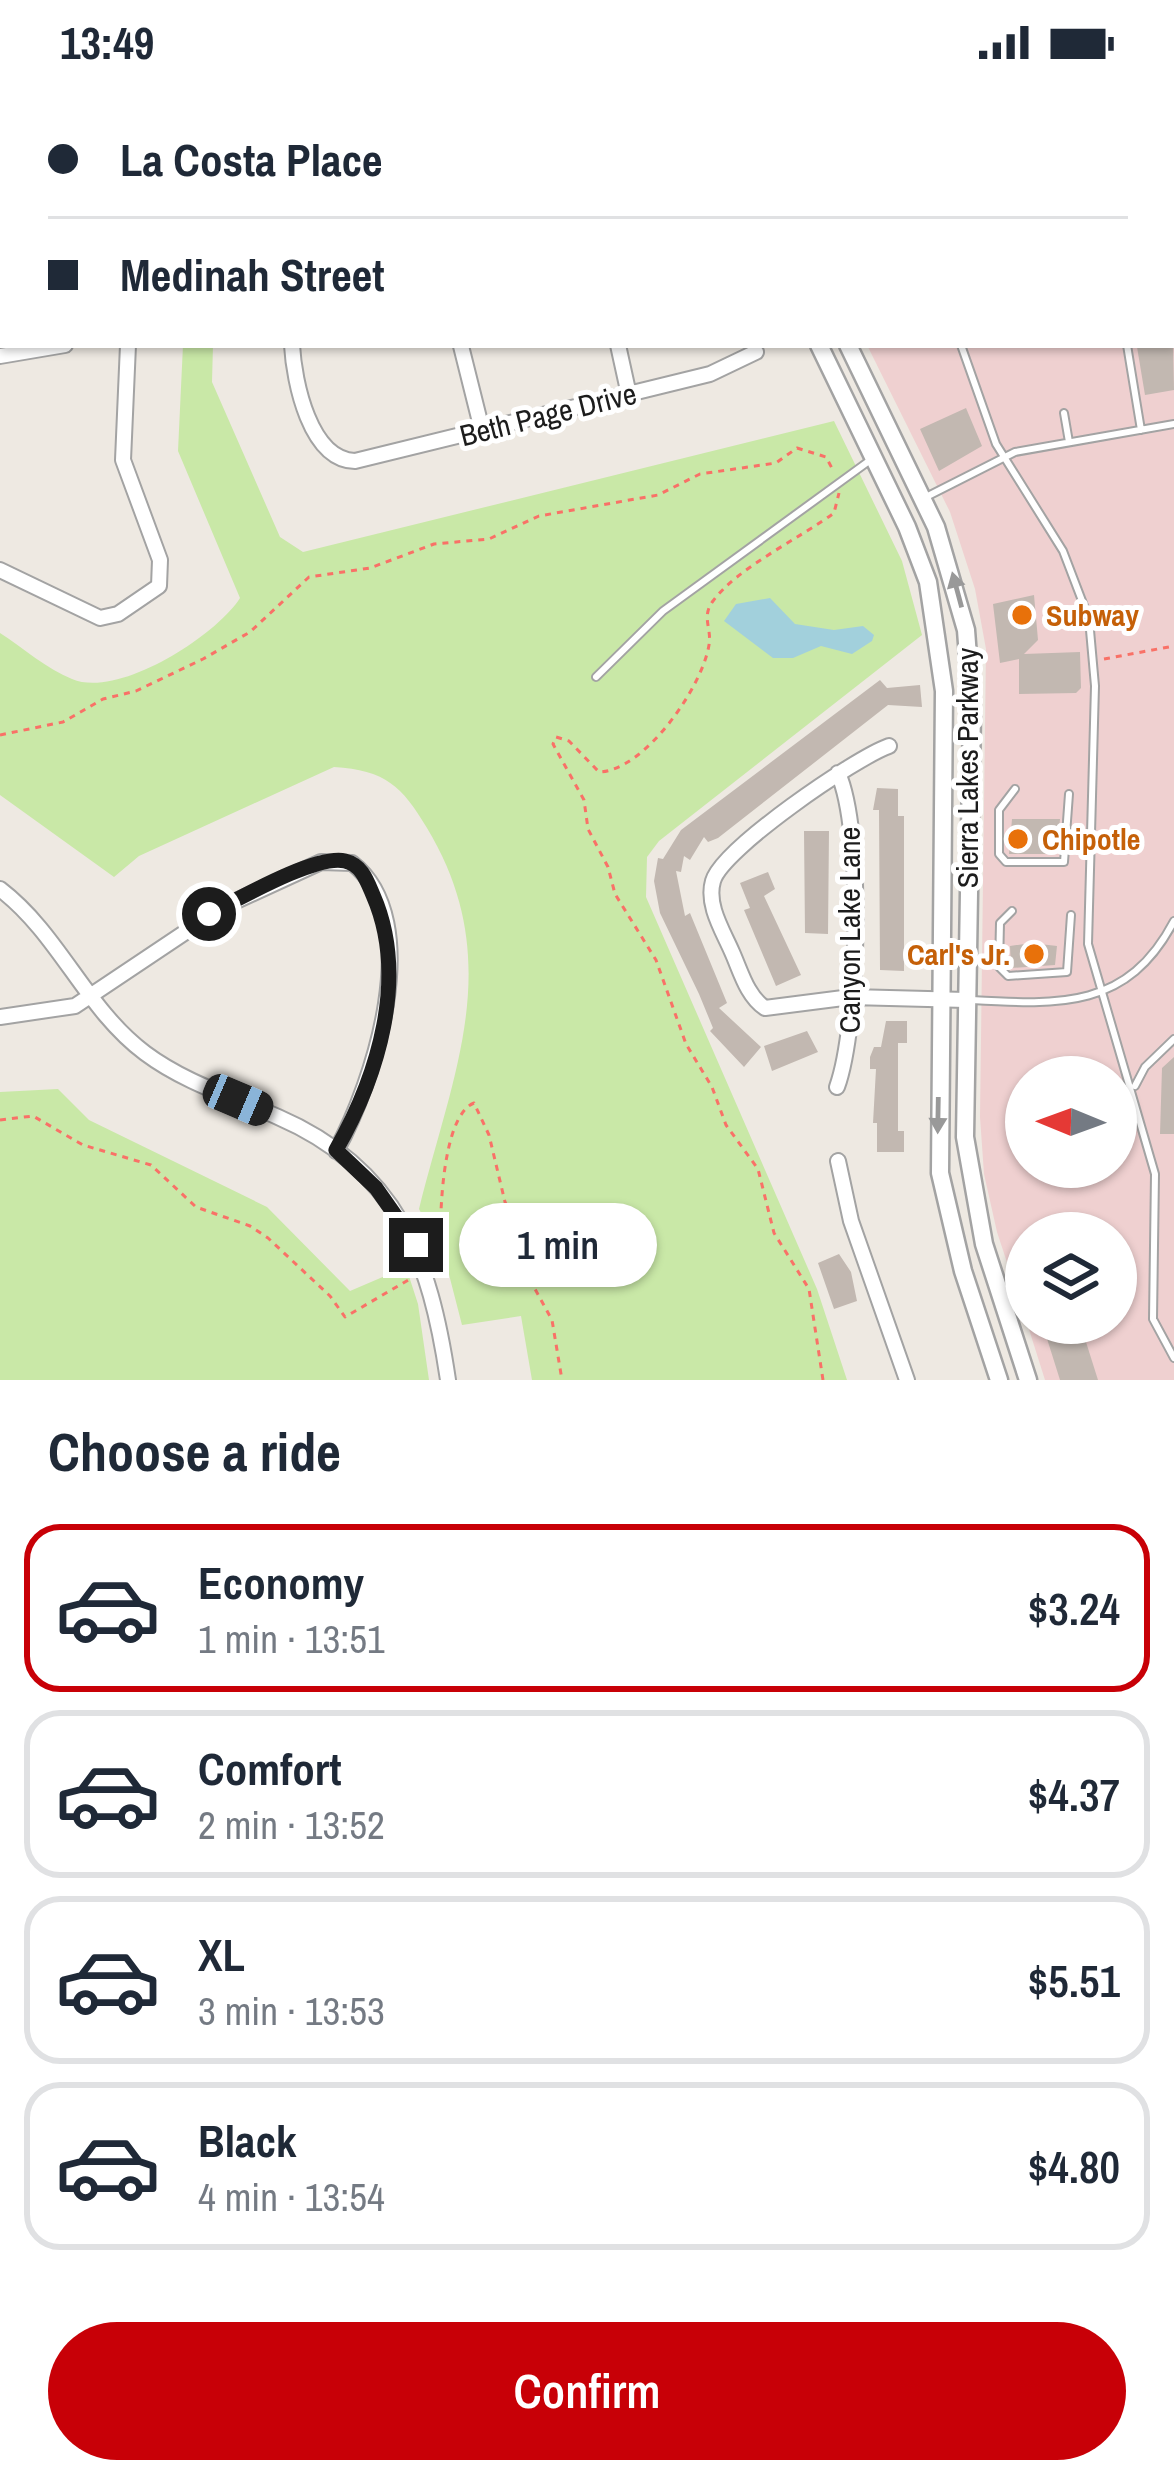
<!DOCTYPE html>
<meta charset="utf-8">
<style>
:root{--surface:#fff;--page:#f2f2f3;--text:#1f2937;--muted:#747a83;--line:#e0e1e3;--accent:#c80007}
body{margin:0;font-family:"Archivo Narrow",sans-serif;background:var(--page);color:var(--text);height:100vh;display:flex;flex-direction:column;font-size:45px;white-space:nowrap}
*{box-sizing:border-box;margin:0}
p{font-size:39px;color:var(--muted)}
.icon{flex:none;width:66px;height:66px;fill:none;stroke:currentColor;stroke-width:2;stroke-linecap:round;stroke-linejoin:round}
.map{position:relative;height:1296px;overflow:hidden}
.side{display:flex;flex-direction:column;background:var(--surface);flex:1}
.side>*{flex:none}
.banner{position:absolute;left:0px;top:0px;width:1176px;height:264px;box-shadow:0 3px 9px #0004;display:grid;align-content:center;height:264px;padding:0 48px;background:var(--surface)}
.needle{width:78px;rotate:271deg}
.controls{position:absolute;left:1005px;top:972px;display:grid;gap:24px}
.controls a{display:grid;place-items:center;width:132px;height:132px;border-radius:50%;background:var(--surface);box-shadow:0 3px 9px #0004;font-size:60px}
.end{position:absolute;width:54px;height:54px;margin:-27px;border:15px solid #1c1c1c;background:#fff;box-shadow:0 0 0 6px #fff}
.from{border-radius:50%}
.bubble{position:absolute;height:84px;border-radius:42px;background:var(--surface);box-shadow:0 3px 9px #0004;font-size:39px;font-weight:600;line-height:84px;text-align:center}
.car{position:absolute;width:36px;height:72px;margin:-36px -18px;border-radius:15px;box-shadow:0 0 9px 3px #0007;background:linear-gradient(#222 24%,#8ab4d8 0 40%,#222 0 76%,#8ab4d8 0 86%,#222 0)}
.banner b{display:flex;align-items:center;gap:42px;height:114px;font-size:45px}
.banner b+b{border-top:3px solid var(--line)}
.banner i{width:30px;height:30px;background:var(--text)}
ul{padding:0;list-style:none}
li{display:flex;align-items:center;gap:36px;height:168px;margin:0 24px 18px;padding:0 24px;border:6px solid var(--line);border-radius:36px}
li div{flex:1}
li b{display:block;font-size:45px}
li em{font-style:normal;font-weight:600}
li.selected{border-color:var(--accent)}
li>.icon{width:108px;height:108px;stroke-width:1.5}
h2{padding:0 48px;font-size:54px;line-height:144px}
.button{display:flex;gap:24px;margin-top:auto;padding:24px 48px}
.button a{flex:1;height:138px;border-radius:72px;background:var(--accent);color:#fff;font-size:48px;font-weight:600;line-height:138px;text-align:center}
.status{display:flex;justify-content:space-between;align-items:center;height:84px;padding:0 60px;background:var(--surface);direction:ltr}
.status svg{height:33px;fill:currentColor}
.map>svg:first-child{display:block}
.commercial{fill:#efd0d0;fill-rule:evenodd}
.grass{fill:#c9e8a7}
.water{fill:#a2d0dc}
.building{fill:#c2b8b1}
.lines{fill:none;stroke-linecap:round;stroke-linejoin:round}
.service-casing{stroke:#a3a3a3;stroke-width:10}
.minor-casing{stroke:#a3a3a3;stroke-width:18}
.tertiary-casing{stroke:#a3a3a3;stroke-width:21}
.path{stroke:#f97167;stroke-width:3;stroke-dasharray:6 6;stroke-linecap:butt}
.service{stroke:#fff;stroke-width:6}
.minor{stroke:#fff;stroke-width:14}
.tertiary{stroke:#fff;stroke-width:16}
.oneway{fill:#999}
.route{stroke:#1c1c1c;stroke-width:15}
.food-dot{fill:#e8710a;stroke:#fff;stroke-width:4.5}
.labels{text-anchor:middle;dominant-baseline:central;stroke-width:10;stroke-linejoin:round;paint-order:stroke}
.street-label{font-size:30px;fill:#1c1c1c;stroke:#fff}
.food-label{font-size:30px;font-weight:bold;fill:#c56008;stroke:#fff;text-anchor:start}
</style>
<div class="status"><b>13:49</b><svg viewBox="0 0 49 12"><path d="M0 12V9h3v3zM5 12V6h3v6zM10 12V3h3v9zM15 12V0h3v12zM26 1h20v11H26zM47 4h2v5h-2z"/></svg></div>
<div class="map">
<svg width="1174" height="1296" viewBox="0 0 1174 1296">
<rect width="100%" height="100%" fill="#eee9e2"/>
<!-- commercial -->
<path class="commercial" d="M818,0h356v1296h-129l-18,-57h89v-90h-90v87l-29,-88 -13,-58 -4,-57 6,-468 -11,-60 -25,-77 -83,-167h306v-258zM1026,993h90v90h-90z"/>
<!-- grass -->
<path class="grass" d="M183,261h30l-1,37 68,155 23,15 531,-131 68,140 20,74 -263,206 -12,16 -1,40 171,392 30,91h-315l-11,-64 -59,9 -17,-66 -26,-50c34,-137 88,-248 8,-381 -25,-42 -42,-58 -93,-61l-195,89 -25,21 -114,-82v-162c23,15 47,36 72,46 46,20 144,-43 168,-81l-62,-147z
M58,1005l31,31 178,87 83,84 56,-24 12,37 11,76h-429v-288z"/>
<!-- water -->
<path class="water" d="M770,514l25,26 39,6 29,-4 11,9 -2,6 -20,13 -31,-8 -28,12h-20l-49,-37 12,-17z"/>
<!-- building -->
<path class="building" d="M1173,261l1,45 -29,5 -8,-48z
M966,324l16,38 -43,25 -19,-42z
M1034,511l4,45 -14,14 56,-2 1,36 -5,5 -57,1v-35l-19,4 -7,-59z
M880,596l7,8 33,-3 2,22 -34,-2 -170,133 -10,4 -4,-5 -14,23 -6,-4 -3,16 -5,-1 9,45 5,-3 37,90 -8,5 42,39 -17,20 -34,-36 3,-3 -14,-34 -39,-81 -6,-32 4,-23 5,1 18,-29z
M877,704l21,1v27h6v155l-24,-1 -1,-160h-6z
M1012,735h48l-3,35h-48z
M804,747h25l-1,103 -23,-1z
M768,788l7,17 -11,7 37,79 -25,11 -32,-76 6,-2 -10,-25z
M1031,859l26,3 -2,19 -44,3 -1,-22z
M886,937h21v22h-9v88h6v21h-27v-29h-4l3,-54h-6v-12l4,-10h7z
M807,947l11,21 -46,19 -8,-25z
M1174,973v77h-14l2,-66z
M839,1170l12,18 6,29 -23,8 -16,-46z
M1053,1239h27l18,57h-38l-17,-54z"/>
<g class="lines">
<defs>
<path id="service" d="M1094,0v3
M924,3v-3
M961,261l35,99 67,107 26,68 6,67 -7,258 67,230 -2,145 21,39
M1127,261l14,85
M1064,329l5,29
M926,413l89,-45 159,-28
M596,593l67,-66 206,-150
M1015,705l-16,21v44l7,8h58l5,-68
M1012,827l-12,12 -1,44 9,9 59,-4 4,-57
M971,916c89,5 157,9 203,-79
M1135,1002l10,-19 29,-28"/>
<path id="minor" d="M59,0v3
M212,3l1,-3
M364,3v-3
M515,3v-3
M670,3v-3
M0,78h3
M292,261c2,37 18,115 63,116l355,-87 46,-22
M618,261l11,50
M461,262l21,84
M0,272l65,-11
M0,486l100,48 18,-4 41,-28 1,-26 -37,-100 5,-115
M889,662c-34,12 -167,103 -176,135 -7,24 10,50 19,71 9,20 15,44 33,56l86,-11 115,3
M0,805c60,46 85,119 145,164 40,30 88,44 133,64 120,52 152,142 170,263
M0,933l75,-11 148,-99 98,-45 31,1c75,58 21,221 -16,288
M837,1003c22,-61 27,-256 1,-314
M838,1077l13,60 56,159"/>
<path id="tertiary" d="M770,0l1,3
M802,3v-3
M0,181h3
M819,261l88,182 21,55 16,109 -4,482 23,98 36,109
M848,261l88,182 30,103 6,80 -7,427 19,107 44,136"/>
</defs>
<!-- service casing -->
<use href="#service" class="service-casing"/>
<!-- minor casing -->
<use href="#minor" class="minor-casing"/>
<!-- tertiary casing -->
<use href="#tertiary" class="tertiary-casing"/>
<!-- path -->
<path class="path" d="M1104,575l70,-13
M0,651l63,-13 40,-23 33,-8 67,-32 47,-27 59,-55 61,-9 64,-24 55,-5 50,-23 119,-21 42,-21 76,-11 21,-15 29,9 8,15
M0,1036l33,-4 50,29 68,20 45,42 54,19 18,12 62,58 15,21 65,-38
M441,1172c-2,-33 0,-140 33,-153l15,32 16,67 19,38 5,38 23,42 10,60
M823,1296l-14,-91 -35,-56 -16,-64 -32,-44 -14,-38 -26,-43 -30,-84 -41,-66 -7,-27 -20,-38 -4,-29 -31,-56 3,-7 13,4 30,31c45,-1 103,-84 110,-127 3,-17 -8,-28 4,-44 24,-33 87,-63 121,-88l5,-20"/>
<!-- service -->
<use href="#service" class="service"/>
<!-- minor -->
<use href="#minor" class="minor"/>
<!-- tertiary -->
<use href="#tertiary" class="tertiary"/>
</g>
<!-- one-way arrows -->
<defs><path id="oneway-solid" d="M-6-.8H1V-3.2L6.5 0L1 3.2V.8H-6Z" transform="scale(3)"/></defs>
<g class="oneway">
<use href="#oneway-solid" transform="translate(957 506) rotate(-105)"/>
<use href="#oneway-solid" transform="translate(938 1031) rotate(91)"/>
</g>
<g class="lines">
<!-- route -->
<path class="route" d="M209,830c28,-14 107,-60 136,-53 17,4 22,20 28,34 36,82 5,181 -37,255l40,38 40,57"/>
</g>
<!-- markers -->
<g class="food-dot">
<circle cx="1022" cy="531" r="12"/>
<circle cx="1018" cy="755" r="12"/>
<circle cx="1034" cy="870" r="12"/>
</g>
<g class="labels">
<!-- street labels -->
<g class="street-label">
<text transform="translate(548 330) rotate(-14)">Beth Page Drive</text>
<text transform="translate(967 684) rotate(-90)">Sierra Lakes Parkway</text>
<text transform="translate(849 846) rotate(-90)">Canyon Lake Lane</text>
</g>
<!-- food labels -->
<g class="food-label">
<text x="1046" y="531">Subway</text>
<text x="1042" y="755">Chipotle</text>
<text x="1010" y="870" text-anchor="end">Carl's Jr.</text>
</g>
</g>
</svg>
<div class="controls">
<a><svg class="needle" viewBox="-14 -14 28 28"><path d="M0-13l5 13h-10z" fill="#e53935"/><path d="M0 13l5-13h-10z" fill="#747a83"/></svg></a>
<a><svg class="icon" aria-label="layers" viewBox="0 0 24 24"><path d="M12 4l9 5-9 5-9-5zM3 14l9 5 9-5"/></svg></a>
</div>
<i class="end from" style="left:209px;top:830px"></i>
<i class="end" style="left:416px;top:1161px"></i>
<div class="bubble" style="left:459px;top:1119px;width:198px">1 min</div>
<i class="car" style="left:238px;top:1016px;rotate:113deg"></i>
<div class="banner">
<b><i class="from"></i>La Costa Place</b>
<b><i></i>Medinah Street</b>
</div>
</div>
<section class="side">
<h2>Choose a ride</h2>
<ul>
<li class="selected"><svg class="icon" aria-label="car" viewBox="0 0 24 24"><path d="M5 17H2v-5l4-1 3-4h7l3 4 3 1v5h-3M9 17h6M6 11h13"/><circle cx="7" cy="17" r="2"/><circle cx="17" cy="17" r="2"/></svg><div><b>Economy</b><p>1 min · 13:51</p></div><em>$3.24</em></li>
<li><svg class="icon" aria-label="car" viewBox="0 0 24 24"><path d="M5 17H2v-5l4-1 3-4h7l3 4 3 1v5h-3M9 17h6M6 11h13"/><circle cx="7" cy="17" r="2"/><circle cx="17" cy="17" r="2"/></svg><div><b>Comfort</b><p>2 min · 13:52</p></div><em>$4.37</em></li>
<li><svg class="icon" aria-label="car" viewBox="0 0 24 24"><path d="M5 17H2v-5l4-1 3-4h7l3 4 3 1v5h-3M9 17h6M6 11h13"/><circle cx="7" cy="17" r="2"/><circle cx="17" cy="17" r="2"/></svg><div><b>XL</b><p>3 min · 13:53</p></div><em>$5.51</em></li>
<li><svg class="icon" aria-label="car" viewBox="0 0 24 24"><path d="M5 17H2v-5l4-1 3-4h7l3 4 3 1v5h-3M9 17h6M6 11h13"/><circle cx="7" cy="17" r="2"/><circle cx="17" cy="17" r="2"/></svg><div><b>Black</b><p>4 min · 13:54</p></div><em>$4.80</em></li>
</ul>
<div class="button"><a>Confirm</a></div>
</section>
